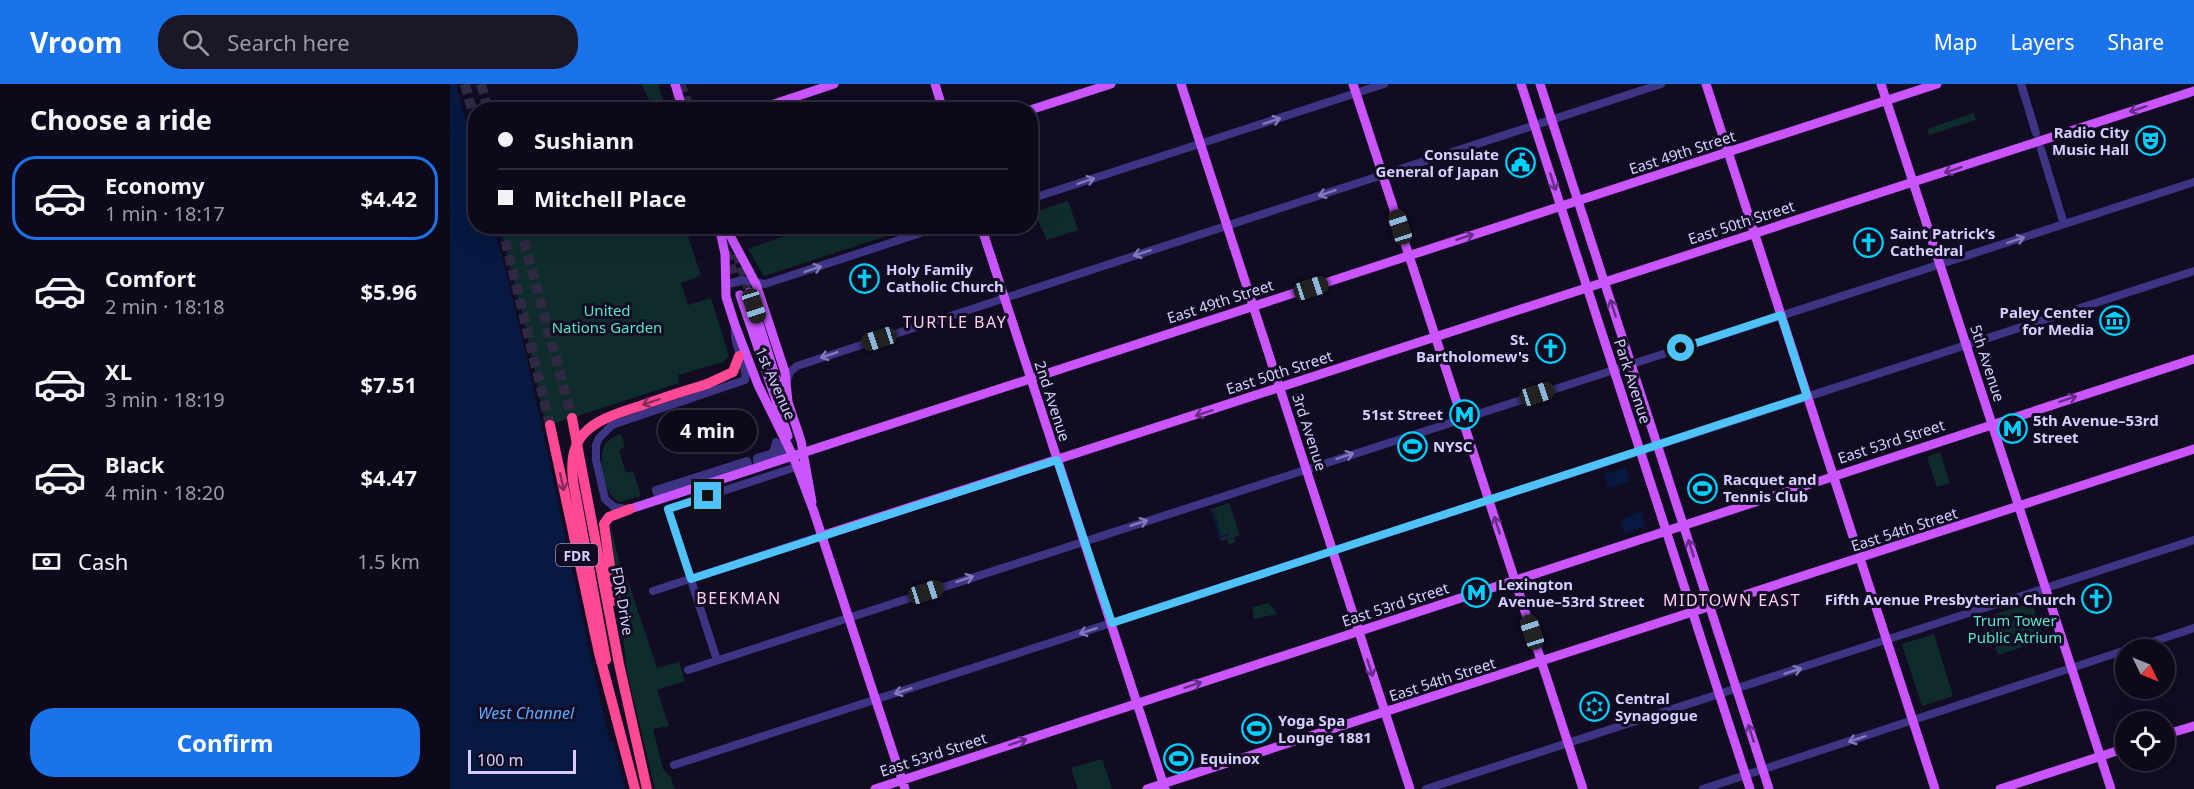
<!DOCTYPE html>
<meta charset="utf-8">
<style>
:root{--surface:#0e091a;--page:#1c1727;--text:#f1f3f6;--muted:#9b9aa2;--line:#2e2a39;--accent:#1a73e8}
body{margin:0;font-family:"Noto Sans",sans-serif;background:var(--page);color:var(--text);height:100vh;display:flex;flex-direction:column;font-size:22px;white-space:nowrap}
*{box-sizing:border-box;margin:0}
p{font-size:20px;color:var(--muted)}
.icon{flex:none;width:33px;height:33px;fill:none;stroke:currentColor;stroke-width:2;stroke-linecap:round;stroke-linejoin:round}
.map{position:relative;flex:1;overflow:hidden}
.details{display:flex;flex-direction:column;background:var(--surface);width:450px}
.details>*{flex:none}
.banner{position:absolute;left:18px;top:18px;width:570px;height:132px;border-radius:24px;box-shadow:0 6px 24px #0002,0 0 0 2px var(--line);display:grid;align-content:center;height:132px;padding:0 30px;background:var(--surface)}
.needle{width:39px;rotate:133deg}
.controls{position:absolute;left:1665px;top:555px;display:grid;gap:12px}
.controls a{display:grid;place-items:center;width:60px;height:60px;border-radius:50%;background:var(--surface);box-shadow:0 6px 24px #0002,0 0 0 2px var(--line);font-size:30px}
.scale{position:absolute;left:18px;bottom:15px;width:108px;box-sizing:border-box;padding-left:6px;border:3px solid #d7ceff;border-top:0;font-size:16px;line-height:21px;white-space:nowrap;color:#d7ceff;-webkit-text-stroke:4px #120c23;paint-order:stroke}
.end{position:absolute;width:27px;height:27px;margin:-14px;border:8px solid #4fc3f7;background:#111;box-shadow:0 0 0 3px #111}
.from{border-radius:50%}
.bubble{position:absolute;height:42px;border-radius:21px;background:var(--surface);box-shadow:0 6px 24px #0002,0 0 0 2px var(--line);font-size:20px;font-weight:700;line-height:42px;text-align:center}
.car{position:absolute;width:18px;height:36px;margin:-18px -9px;border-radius:8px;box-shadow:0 0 4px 2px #0007;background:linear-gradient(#222 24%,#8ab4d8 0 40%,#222 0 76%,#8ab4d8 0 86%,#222 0)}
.banner b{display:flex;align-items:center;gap:21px;height:57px;font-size:22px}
.banner b+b{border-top:2px solid var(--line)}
.banner i{width:15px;height:15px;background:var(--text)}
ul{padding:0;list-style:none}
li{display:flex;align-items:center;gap:18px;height:84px;margin:0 12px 9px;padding:0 18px;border:3px solid transparent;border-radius:24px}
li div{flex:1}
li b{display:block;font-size:22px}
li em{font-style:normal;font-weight:700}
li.selected{border-color:var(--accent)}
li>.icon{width:54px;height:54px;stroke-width:1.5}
h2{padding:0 30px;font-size:27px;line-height:72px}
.pay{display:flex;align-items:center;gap:15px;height:66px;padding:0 30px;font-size:22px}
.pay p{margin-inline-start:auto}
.button{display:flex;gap:12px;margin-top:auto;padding:12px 30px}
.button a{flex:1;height:69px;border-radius:24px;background:var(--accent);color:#fff;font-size:24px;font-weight:700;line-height:69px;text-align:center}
header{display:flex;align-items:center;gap:36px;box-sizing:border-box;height:84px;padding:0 30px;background:var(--accent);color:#fff}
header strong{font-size:28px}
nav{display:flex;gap:33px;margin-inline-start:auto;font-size:21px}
.search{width:420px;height:54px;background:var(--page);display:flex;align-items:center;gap:15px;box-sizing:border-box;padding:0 21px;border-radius:24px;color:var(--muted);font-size:22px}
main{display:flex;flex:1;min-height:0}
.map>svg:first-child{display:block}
.green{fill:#0f2c2d}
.water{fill:#071841}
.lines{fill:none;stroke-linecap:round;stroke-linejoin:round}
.stream{stroke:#071841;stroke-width:2}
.major-tunnel{stroke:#302944;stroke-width:9;stroke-dasharray:9 4.5;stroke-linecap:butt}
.highway-tunnel{stroke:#302944;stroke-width:10;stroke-dasharray:10 5;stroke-linecap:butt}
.minor{stroke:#3d3584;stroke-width:8}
.major{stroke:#ca55ff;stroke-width:9}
.highway{stroke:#ff4995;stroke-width:10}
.highway-bridge{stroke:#ff4995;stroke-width:10}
.oneway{stroke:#652d86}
.oneway2{stroke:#827abb}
.oneway3{stroke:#882a5c}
.route{stroke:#4fc3f7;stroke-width:8}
.labels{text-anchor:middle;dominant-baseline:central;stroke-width:6;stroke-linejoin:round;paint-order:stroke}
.shield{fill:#120c23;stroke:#9c94bd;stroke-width:1.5}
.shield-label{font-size:14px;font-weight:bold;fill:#d7ceff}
.poi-label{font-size:15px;font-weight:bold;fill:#d7ceff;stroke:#120c23;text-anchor:start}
.street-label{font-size:15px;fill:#d7ceff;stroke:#120c23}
.park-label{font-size:15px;fill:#55e5ca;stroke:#120c23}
.neighbourhood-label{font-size:16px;letter-spacing:1.5px;fill:#ffd0eb;stroke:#120c23}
.water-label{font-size:16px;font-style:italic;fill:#5ca9ff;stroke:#120c23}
</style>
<header>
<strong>Vroom</strong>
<div class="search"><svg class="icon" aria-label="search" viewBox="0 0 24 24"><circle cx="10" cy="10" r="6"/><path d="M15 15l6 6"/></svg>Search here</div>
<nav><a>Map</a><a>Layers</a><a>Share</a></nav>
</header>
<main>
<section class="details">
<h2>Choose a ride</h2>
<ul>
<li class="selected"><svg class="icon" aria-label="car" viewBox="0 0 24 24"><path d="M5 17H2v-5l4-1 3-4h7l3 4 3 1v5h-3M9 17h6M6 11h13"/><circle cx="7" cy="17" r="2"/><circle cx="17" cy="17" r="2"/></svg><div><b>Economy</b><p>1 min · 18:17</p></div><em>$4.42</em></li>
<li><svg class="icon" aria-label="car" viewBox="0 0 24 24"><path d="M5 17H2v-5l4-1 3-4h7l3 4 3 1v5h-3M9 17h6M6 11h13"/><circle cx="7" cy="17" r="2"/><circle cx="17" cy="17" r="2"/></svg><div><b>Comfort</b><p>2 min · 18:18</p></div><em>$5.96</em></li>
<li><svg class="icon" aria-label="car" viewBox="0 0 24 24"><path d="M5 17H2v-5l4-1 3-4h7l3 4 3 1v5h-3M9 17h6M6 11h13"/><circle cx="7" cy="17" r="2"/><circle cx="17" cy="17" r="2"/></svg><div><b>XL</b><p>3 min · 18:19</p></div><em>$7.51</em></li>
<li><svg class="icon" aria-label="car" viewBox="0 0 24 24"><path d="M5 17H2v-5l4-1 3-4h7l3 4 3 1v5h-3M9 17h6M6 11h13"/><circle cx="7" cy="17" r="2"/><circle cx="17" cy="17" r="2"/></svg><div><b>Black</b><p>4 min · 18:20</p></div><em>$4.47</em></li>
</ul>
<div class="pay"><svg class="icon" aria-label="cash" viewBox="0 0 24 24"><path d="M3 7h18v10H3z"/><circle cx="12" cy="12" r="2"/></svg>Cash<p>1.5 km</p></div>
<div class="button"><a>Confirm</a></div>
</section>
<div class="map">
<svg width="1744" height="705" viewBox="0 0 1744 705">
<rect width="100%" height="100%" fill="#120c23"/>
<!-- green -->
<path class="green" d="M191,0h17l8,25h-12z
M1524,29l2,7 -47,15 -2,-6z
M618,117l10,29 -31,10 -13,-28z
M1282,137l2,7 -44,15 -2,-7z
M135,142l100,1 16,49 -3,-1v2l-17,6 7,22 23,-7 18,58 -6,6 -45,13 1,8 -133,43 -22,-105 -24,-94h70l2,3z
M363,142h101v1l-150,49 -16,-27z
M171,350l4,13 -6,3 7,23 7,-2 8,25 -21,6c-16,-5 -23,-44 -15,-57 4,-6 10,-9 16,-11z
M1490,368l10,31 -13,4 -10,-30z
M779,419l11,32 -6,2 1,5 -6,3 -2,-6 -6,2 -10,-32z
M160,439l11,46h3l33,99 22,-6 6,19 -28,9 12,36 -16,3 10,40 7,7 5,13h-20l-28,-117z
M1582,518l12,38 -46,15 -12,-38z
M819,519l8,11 -23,5 -2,-12z
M1484,550l19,62 -31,10 -20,-62z
M652,675l10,30h-34l-7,-21z"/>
<!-- water -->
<path class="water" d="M0,0h6l19,72 1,70 18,1c46,170 76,344 116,515h4l11,47h-175z
M1175,383l5,14 -21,7 -5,-13z
M1191,428l4,14 -21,7 -4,-13z"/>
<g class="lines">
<!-- stream -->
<path class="stream" d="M764,427l6,26 9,-3"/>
<!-- major-tunnel -->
<path class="major-tunnel" d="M231,0l9,26
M277,168l13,43
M287,170l12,38"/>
<!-- highway-tunnel -->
<path class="highway-tunnel" d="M15,0l11,41
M31,0l7,26
M52,142l48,199
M70,142l52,192"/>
<!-- minor -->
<path class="minor" d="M1571,0l15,49
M1591,65l23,75
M580,115l354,-115
M277,200l16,-4 22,4 177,-58
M337,297l3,-9 7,-6 864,-282
M326,358l7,8 -2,4 -24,7v-3l16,-5z
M297,377l1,3 -91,29 -1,-3z
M176,425l-12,-2 -9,-8 -9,-39v-15l3,-7 13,-13 133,-45c4,-12 -13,-35 -10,-53
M203,507l168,-55
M1678,566l66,-22
M267,576l-49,-151 128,-42
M238,586l1506,-488
M224,681l1520,-494
M976,705l768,-249
M1253,705l423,-139"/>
<!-- major -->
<path class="major" d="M225,0l8,26
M485,0l8,26
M731,0l229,705
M903,0l230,705
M1071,0l229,705
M1090,0l229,705
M1256,0l229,705
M1431,0l230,705
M306,26l78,-26
M580,26l81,-26
M269,142l6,28 1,43 9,28 23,60 35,71 21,56 91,277
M275,142l31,58 29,88 3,30 13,39 11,61
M531,142l184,563
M299,208l35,111
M290,211l48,141
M180,425l1307,-425
M371,452l1373,-445
M1714,651l30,-9
M425,705l1319,-430
M697,705l1047,-340
M1550,705l126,-41"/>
<!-- highway -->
<path class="highway" d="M257,300l26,-12 6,-16
M122,334l47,246 28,125
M100,341l49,228 36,136
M126,413l30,163
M165,517l-11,-77 5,-7 21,-8"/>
<!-- highway-bridge -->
<path class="highway-bridge" d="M126,413c-14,-61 11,-75 64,-91 22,-8 44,-15 67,-22"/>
</g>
<!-- one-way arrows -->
<defs><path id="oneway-shaft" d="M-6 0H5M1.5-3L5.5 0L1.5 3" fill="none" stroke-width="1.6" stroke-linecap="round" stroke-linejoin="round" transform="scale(1.5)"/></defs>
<g class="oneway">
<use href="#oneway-shaft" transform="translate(1688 25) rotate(162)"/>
<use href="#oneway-shaft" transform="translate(1503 86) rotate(162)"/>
<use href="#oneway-shaft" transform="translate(1103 98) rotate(72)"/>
<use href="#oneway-shaft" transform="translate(1015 153) rotate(-18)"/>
<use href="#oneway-shaft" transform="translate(1163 224) rotate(-108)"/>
<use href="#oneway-shaft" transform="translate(1618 315) rotate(-18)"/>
<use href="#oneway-shaft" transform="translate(754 329) rotate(162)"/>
<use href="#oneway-shaft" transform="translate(1047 441) rotate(-108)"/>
<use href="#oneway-shaft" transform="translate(1241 464) rotate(-108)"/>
<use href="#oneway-shaft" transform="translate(920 584) rotate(72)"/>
<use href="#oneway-shaft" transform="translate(743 601) rotate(-18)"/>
<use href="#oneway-shaft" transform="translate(1301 649) rotate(-108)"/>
<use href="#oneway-shaft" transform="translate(568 658) rotate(-18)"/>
</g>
<g class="oneway2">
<use href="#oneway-shaft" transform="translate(822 37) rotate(-18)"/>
<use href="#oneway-shaft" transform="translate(636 97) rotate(-18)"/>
<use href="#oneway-shaft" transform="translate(877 109) rotate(162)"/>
<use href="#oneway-shaft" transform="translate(1566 156) rotate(-18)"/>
<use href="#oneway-shaft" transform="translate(692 169) rotate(162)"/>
<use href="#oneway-shaft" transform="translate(363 185) rotate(-18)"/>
<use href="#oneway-shaft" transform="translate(379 271) rotate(162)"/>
<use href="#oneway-shaft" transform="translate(895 372) rotate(-18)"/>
<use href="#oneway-shaft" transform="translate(689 439) rotate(-18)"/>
<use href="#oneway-shaft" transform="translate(515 495) rotate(-18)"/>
<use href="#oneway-shaft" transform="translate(638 547) rotate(162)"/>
<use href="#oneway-shaft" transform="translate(1343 587) rotate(-18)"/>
<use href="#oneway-shaft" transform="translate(453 607) rotate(162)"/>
<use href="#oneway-shaft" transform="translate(1407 655) rotate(161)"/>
</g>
<g class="oneway3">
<use href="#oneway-shaft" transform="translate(201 318) rotate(162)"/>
<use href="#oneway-shaft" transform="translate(112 398) rotate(78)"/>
</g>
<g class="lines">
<!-- route -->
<path class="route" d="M258,412l-40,13 23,70 366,-119 55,163 695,-227 -26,-81 -100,33"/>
</g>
<!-- icons -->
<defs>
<symbol id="theatre-ring" viewBox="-11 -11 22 22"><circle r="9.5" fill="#120c23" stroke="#00d0f9" stroke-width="1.5"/><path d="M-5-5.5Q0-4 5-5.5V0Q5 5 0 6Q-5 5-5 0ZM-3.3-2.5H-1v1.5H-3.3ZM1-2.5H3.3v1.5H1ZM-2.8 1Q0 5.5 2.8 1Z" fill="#00d0f9"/></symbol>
<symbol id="civic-ring" viewBox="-11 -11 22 22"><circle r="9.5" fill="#120c23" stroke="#00d0f9" stroke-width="1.5"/><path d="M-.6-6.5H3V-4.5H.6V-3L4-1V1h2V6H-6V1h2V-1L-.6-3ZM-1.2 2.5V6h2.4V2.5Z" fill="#00d0f9"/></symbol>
<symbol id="church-ring" viewBox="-11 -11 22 22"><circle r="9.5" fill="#120c23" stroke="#00d0f9" stroke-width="1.5"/><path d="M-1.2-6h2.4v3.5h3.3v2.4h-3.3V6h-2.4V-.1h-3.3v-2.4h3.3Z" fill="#00d0f9"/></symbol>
<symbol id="museum-ring" viewBox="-11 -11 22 22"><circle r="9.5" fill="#120c23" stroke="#00d0f9" stroke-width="1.5"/><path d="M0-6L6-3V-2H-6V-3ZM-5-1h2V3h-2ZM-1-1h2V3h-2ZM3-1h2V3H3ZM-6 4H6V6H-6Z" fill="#00d0f9"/></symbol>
<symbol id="metro-ring" viewBox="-11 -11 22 22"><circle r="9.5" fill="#120c23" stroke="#00d0f9" stroke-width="1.5"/><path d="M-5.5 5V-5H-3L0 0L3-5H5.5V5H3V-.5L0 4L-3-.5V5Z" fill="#00d0f9"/></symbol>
<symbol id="stadium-ring" viewBox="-11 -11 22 22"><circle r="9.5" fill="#120c23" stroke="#00d0f9" stroke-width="1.5"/><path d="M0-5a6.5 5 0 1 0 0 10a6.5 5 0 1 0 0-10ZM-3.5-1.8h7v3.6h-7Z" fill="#00d0f9"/></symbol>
<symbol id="synagogue-ring" viewBox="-11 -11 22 22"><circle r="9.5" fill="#120c23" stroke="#00d0f9" stroke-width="1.5"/><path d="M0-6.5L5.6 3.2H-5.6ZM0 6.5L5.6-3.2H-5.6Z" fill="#00d0f9"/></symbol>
</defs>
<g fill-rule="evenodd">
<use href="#theatre-ring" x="1684" y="40" width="33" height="33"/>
<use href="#civic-ring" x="1054" y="62" width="33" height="33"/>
<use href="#church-ring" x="1402" y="142" width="33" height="33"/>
<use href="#church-ring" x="398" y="178" width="33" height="33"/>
<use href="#museum-ring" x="1648" y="220" width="33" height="33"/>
<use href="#church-ring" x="1084" y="248" width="33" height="33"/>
<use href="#metro-ring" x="998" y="314" width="33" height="33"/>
<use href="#metro-ring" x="1546" y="328" width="33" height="33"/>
<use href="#stadium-ring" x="946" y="346" width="33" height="33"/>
<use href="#stadium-ring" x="1236" y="388" width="33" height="33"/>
<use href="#metro-ring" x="1010" y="492" width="33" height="33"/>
<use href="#church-ring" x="1630" y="498" width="33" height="33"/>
<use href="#synagogue-ring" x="1128" y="606" width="33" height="33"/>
<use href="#stadium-ring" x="790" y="628" width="33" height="33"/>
<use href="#stadium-ring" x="712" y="658" width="33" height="33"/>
</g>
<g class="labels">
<!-- shield labels -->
<rect class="shield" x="106" y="460" width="42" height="22" rx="4.5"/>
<g class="shield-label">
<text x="127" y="471">FDR</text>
</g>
<!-- poi labels -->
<g class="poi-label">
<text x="1679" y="48" text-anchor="end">Radio City<tspan x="1679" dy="17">Music Hall</tspan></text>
<text x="1049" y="70" text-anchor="end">Consulate<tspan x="1049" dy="17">General of Japan</tspan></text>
<text x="1440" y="149">Saint Patrick’s<tspan x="1440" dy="17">Cathedral</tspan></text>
<text x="436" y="185">Holy Family<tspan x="436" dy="17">Catholic Church</tspan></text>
<text x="1644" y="228" text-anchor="end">Paley Center<tspan x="1644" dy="17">for Media</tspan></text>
<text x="1079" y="255" text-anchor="end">St.<tspan x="1079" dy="17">Bartholomew's</tspan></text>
<text x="993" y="330" text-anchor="end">51st Street</text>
<text x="1583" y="336">5th Avenue–53rd<tspan x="1583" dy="17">Street</tspan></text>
<text x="983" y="362">NYSC</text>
<text x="1273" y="395">Racquet and<tspan x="1273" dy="17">Tennis Club</tspan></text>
<text x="1048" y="500">Lexington<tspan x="1048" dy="17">Avenue–53rd Street</tspan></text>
<text x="1626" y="515" text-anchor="end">Fifth Avenue Presbyterian Church</text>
<text x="1165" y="614">Central<tspan x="1165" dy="17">Synagogue</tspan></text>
<text x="828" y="636">Yoga Spa<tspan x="828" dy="17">Lounge 1881</tspan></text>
<text x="750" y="674">Equinox</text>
</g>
<!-- street labels -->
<g class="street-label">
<text transform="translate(1232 68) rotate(-18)">East 49th Street</text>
<text transform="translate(1291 138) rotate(-18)">East 50th Street</text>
<text transform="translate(770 217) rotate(-18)">East 49th Street</text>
<text transform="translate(1538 279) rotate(72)">5th Avenue</text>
<text transform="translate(829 288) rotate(-18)">East 50th Street</text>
<text transform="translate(1183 297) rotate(72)">Park Avenue</text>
<text transform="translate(326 299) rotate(66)">1st Avenue</text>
<text transform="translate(603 317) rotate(72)">2nd Avenue</text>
<text transform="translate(860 348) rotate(72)">3rd Avenue</text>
<text transform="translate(1441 357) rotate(-18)">East 53rd Street</text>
<text transform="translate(1454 445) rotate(-18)">East 54th Street</text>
<text transform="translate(173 517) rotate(80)">FDR Drive</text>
<text transform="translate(945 520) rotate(-18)">East 53rd Street</text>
<text transform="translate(992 595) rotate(-18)">East 54th Street</text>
<text transform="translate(483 670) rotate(-18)">East 53rd Street</text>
</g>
<!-- park labels -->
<g class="park-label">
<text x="157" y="226">United<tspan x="157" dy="17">Nations Garden</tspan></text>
<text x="1565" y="536">Trum Tower<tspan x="1565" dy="17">Public Atrium</tspan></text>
</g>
<!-- neighbourhood labels -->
<g class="neighbourhood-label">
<text x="505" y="238">TURTLE BAY</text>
<text x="289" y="514">BEEKMAN</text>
<text x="1282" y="516">MIDTOWN EAST</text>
</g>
<!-- water labels -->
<g class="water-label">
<text x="76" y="629">West Channel</text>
</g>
</g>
</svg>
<div class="controls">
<a><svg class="needle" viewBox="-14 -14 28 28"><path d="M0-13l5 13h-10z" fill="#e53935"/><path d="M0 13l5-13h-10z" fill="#9b9aa2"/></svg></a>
<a><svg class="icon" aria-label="locate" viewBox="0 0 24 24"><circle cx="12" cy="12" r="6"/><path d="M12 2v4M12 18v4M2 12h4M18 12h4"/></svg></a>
</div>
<div class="scale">100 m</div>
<i class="end from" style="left:1231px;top:264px"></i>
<i class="end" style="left:258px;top:412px"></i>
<div class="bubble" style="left:208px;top:326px;width:99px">4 min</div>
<i class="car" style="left:950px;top:143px;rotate:342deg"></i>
<i class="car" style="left:861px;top:204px;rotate:72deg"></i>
<i class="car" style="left:304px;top:222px;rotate:162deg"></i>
<i class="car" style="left:429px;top:255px;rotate:252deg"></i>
<i class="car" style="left:1087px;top:310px;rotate:72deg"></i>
<i class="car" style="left:476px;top:508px;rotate:72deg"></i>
<i class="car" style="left:1082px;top:548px;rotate:342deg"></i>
<div class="banner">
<b><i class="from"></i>Sushiann</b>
<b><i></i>Mitchell Place</b>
</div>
</div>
</main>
